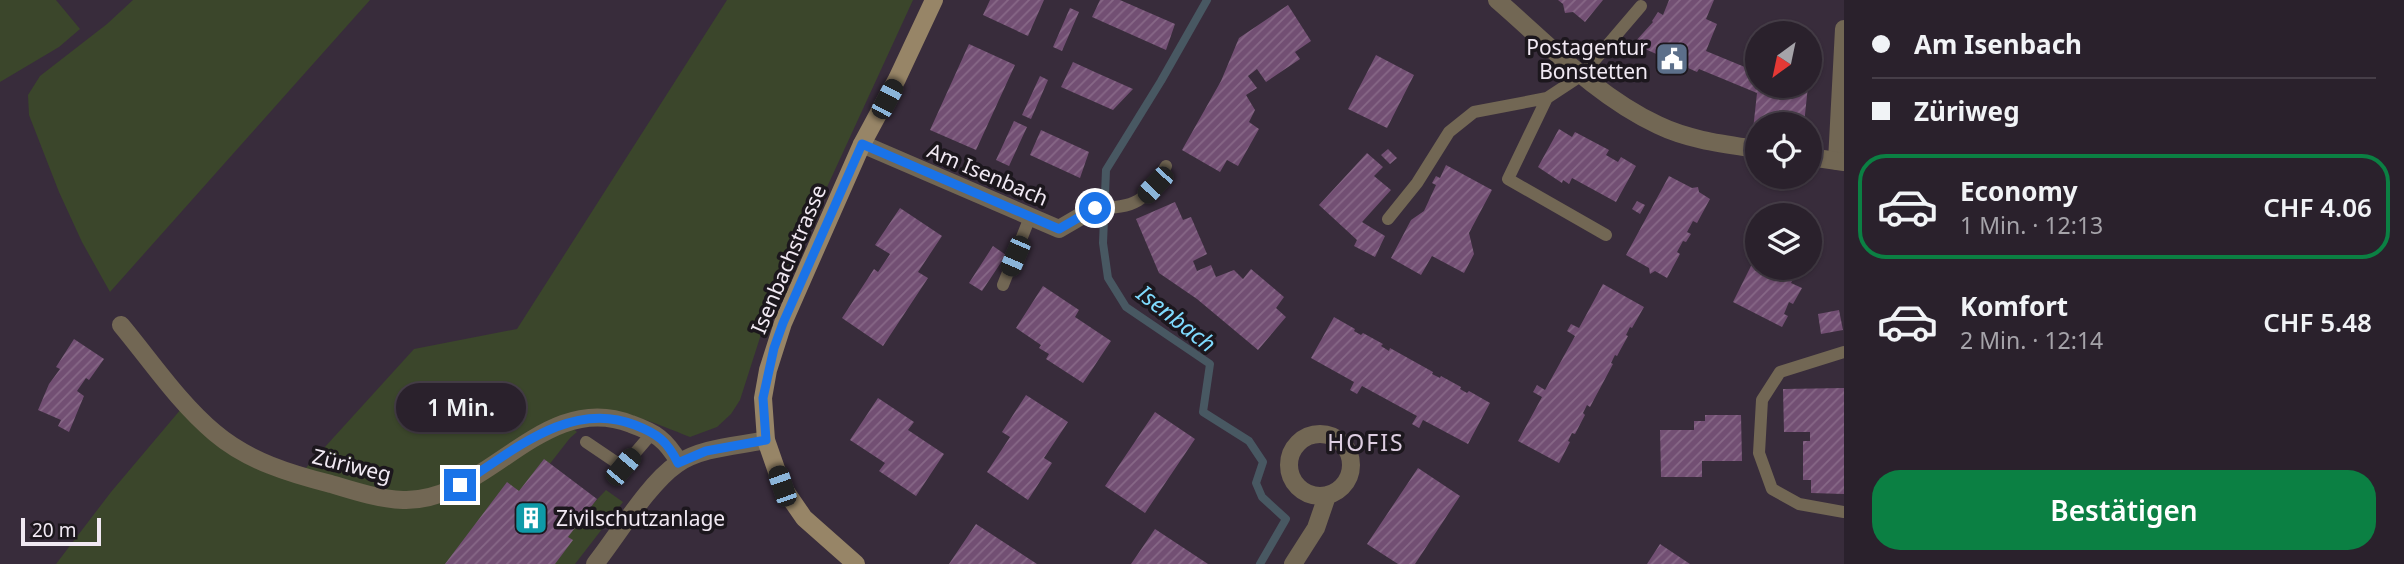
<!DOCTYPE html>
<html lang="de">
<meta charset="utf-8">
<style>
:root{--surface:#2a212c;--page:#362e38;--text:#f1f3f6;--muted:#a5a3a9;--line:#463e48;--accent:#0b8043}
body{margin:0;font-family:"Noto Sans",sans-serif;background:var(--page);color:var(--text);height:100vh;display:flex;flex-direction:column;font-size:26px;white-space:nowrap}
*{box-sizing:border-box;margin:0}
p{font-size:23px;color:var(--muted)}
.icon{flex:none;width:38px;height:38px;fill:none;stroke:currentColor;stroke-width:2;stroke-linecap:round;stroke-linejoin:round}
.map{position:relative;flex:1;overflow:hidden}
.side{display:flex;flex-direction:column;background:var(--surface);width:560px}
.side>*{flex:none}
.banner{display:grid;align-content:center;height:154px;padding:0 28px;background:var(--surface)}
.needle{width:46px;rotate:213deg}
.controls{position:absolute;left:1745px;top:21px;display:grid;gap:14px}
.controls a{display:grid;place-items:center;width:77px;height:77px;border-radius:50%;background:var(--surface);box-shadow:0 2px 5px #0004,0 0 0 2px var(--line);font-size:35px}
.scale{position:absolute;left:21px;bottom:18px;width:80px;box-sizing:border-box;padding-left:7px;border:4px solid #f1e9f3;border-top:0;font-size:19px;line-height:24px;white-space:nowrap;color:#f1e9f3;-webkit-text-stroke:5px #1c171d;paint-order:stroke}
.end{position:absolute;width:32px;height:32px;margin:-16px;border:9px solid #1a73e8;background:#fff;box-shadow:0 0 0 4px #fff}
.from{border-radius:50%}
.bubble{position:absolute;height:49px;border-radius:24px;background:var(--surface);box-shadow:0 2px 5px #0004,0 0 0 2px var(--line);font-size:23px;font-weight:600;line-height:49px;text-align:center}
.car{position:absolute;width:21px;height:42px;margin:-21px -10px;border-radius:9px;box-shadow:0 0 5px 2px #0007;background:linear-gradient(#222 24%,#8ab4d8 0 40%,#222 0 76%,#8ab4d8 0 86%,#222 0)}
.banner b{display:flex;align-items:center;gap:24px;height:66px;font-size:26px}
.banner b+b{border-top:2px solid var(--line)}
.banner i{width:18px;height:18px;background:var(--text)}
ul{padding:0;list-style:none}
li{display:flex;align-items:center;gap:21px;height:105px;margin:0 14px 10px;padding:0 14px;border:4px solid transparent;border-radius:28px}
li div{flex:1}
li b{display:block;font-size:26px}
li em{font-style:normal;font-weight:600}
li.selected{border-color:var(--accent)}
li>.icon{width:63px;height:63px;stroke-width:1.5}
.primary-button{display:flex;gap:14px;margin-top:auto;padding:14px 28px}
.primary-button a{flex:1;height:80px;border-radius:28px;background:var(--accent);color:#fff;font-size:28px;font-weight:600;line-height:80px;text-align:center}
main{display:flex;flex:1;min-height:0}
.map>svg:first-child{display:block}
.green{fill:#3b462b}
.lines{fill:none;stroke-linecap:round;stroke-linejoin:round}
.stream{stroke:#485862;stroke-width:8}
.building{fill:url(#building-hatch)}
.service{stroke:#726754;stroke-width:12}
.minor{stroke:#726754;stroke-width:18}
.tertiary{stroke:#726754;stroke-width:18}
.secondary{stroke:#978567;stroke-width:18}
.route{stroke:#1a73e8;stroke-width:9}
.labels{text-anchor:middle;dominant-baseline:central;stroke-width:7;stroke-linejoin:round;paint-order:stroke}
.poi-label{font-size:21px;fill:#f1e9f3;stroke:#1c171d;text-anchor:end}
.street-label{font-size:21px;fill:#f1e9f3;stroke:#1c171d}
.water-label{font-size:23px;font-style:italic;fill:#7fdbfe;stroke:#1c171d}
.neighbourhood-label{font-size:23px;letter-spacing:2px;fill:#ddcee1;stroke:#1c171d}
</style>
<main>
<div class="map">
<svg width="1844" height="564" viewBox="0 0 1844 564">
<defs>
<pattern id="building-hatch" width="6" height="6" patternUnits="userSpaceOnUse" patternTransform="scale(1.75)"><rect width="6" height="6" fill="#724f73"/><path d="M-1 1l2-2M0 6l6-6M5 7l2-2" fill="none" stroke="#876887"/></pattern>
</defs>
<rect width="100%" height="100%" fill="#382c3b"/>
<!-- green -->
<path class="green" d="M0,0h56l24,29 -21,18 -59,35z
M133,0h237l-260,292 -28,-50 -23,-50 -30,-77 -1,-20 12,-19 67,-52z
M727,0h186l-148,322 -25,78 -9,14 -14,13 -27,10c-56,-22 -95,-42 -153,-10 -22,12 -41,29 -63,41 -18,11 -38,22 -60,24 -36,3 -75,-13 -110,-22l110,-121 103,-20z
M181,409l28,28 204,70 138,-71 21,-8 5,4 -7,6 -25,32 42,40 19,-20 17,12 -48,62h-519l55,-72z"/>
<g class="lines">
<!-- stream -->
<path class="stream" d="M1207,0l-46,81 -55,89 -3,73 5,35 18,29 84,57 -7,48 46,29 14,21 -7,21 6,14 24,22 -26,45"/>
</g>
<!-- building -->
<path class="building" d="M990,0h54l-16,36 -45,-21z
M1100,0h20l55,24 -9,26 -74,-33z
M1558,0h45l-18,22 -12,-10 -8,1 -2,-9z
M1669,0h45l-8,19 11,5 -11,27 46,19v7l5,1v8h51l-4,38h-47v6h-4l4,-37 -58,-24 -2,3 -61,-27 -2,-2 19,-21 -1,-1 6,-9 5,3z
M1288,5l23,36 -16,11 5,7 -34,23 -9,-13 -9,7 9,12 -11,7 9,15 -6,12 10,7 -21,37 -11,-6 -7,12 -38,-22 39,-69 18,-43z
M1070,8l9,4 -17,39 -9,-4z
M969,44l46,21 -39,85 -46,-20z
M1376,55l38,20 -27,53 -39,-19z
M1073,62l24,11 36,16 -20,21 -52,-23z
M1040,76l8,4 -17,39 -9,-4z
M1014,121l13,6 -18,39 -13,-6z
M1559,129l13,8 3,-5 34,18 -3,5 12,7 3,-5 15,9 -20,36 -44,-24 -3,6 -6,-4 -1,3 -24,-16z
M1041,130l48,22 -9,26 -50,-23z
M1388,149l9,9 -7,6 -9,-9z
M1367,153l16,14 -9,9 17,14 -29,32 23,14 -10,21 -21,-11 3,-6 -38,-35z
M1446,165l46,25 -23,43 5,21 -10,19 -32,-17 -11,19 -30,-17 20,-38 13,-9 12,-26 -4,-2 4,-7 4,2z
M1669,176l23,12 6,-1 1,5 11,7 -13,24 -4,-2 -6,11 4,2 -5,8 -3,-1 -6,11 3,2 -13,24 -12,-7 -5,3 -1,-6 -23,-13z
M1637,201l8,4 -5,9 -8,-5z
M1175,202l8,18 8,-3 16,37 -14,7 4,10 14,-6 5,12 18,-7 9,9 8,-10 33,28 -8,11 10,9 -28,33 -61,-51 -38,-26 -23,-54z
M900,208l42,28 -24,36 10,6 -45,68 -41,-28 32,-49 4,3 12,-18 -15,-9z
M1757,241v27h42l-8,15 11,5 -9,16 -4,-2 -5,12 4,2 -6,11 -49,-25 23,-46 -5,-3z
M993,246l13,9 -24,36 -13,-8z
M1603,284l41,23 -12,21 -2,-1 -4,8 2,1 -11,20 -2,-1 -4,8 2,1 -23,43 -3,-2 -4,8 2,2 -10,19 -3,-1 -4,8 2,1 -11,21 -41,-22 24,-44 -9,-5 4,-7 8,5 30,-54 -8,-5 4,-7 8,4z
M1043,286l36,24 -4,7 36,24 -28,42 -37,-24 3,-5 -10,-6 2,-3 -25,-17z
M1839,310l4,20 -22,4 -3,-20z
M1334,317l21,12 -1,2 7,4 2,-2 20,11 -2,2 8,5 1,-3 43,24 -1,2 8,4 1,-2 20,11 -1,2 7,4 2,-2 21,12 -22,41 -45,-24 -4,8 -7,-4 5,-8 -55,-30 -5,8 -7,-4 4,-8 -43,-24z
M74,339l30,20 -15,21 -3,-2 -9,13 7,5 -15,36 -11,-6 3,-6 -23,-10 11,-26 11,-15 -4,-2z
M1844,388v106l-33,-1v-13h-8v-39h7v-9h-26l-1,-43z
M1026,395l42,27 -24,36 8,5 -24,37 -41,-28 23,-35 -8,-5z
M878,398l36,24 -6,8 36,24 -28,42 -37,-25 6,-8 -35,-23z
M1155,412l40,27 -50,74 -40,-27z
M1705,415h36l1,46h-40v16h-41l-1,-47h34v-9h11z
M544,459l53,40 -29,38 5,3 -18,24h-110l62,-82 12,9z
M1418,468l42,28 -45,68h-17l-31,-20z
M976,524l61,40h-88z
M1155,529l53,35h-77z
M1660,544l30,20h-43z"/>
<g class="lines">
<!-- service -->
<path class="service" d="M1095,208c41,0 50,-6 71,-42
M1388,219l29,-36 32,-51 25,-20 73,-14
M1606,235l-98,-56 39,-81 35,-23 59,-69
M1003,285l27,-68
M1844,352l-64,20 -18,28 -3,53 13,36 27,15 45,8
M586,442l37,25 30,-35"/>
<!-- minor -->
<path class="minor" d="M862,144l197,85 36,-21
M1837,161l7,-132
M121,325c30,36 58,78 94,108 33,28 76,41 116,51 23,7 48,15 72,16 83,3 140,-111 228,-76 25,9 34,15 48,38
M1289 465a31 31 0 1 1 62 0a31 31 0 1 1-62 0Z
M1293,564l23,-36 11,-32"/>
<!-- tertiary -->
<path class="tertiary" d="M1497,0c51,44 99,96 161,125 31,15 66,19 99,24
M1810,157l34,5
M595,564c23,-29 53,-80 82,-100 25,-17 61,-18 89,-24"/>
<!-- secondary -->
<path class="secondary" d="M856,564l-52,-46 -22,-32 -16,-46 -3,-42 5,-28 15,-47 79,-179 35,-65 37,-79"/>
</g>
<g class="lines">
<!-- route -->
<path class="route" d="M460,485c52,-33 110,-86 175,-60 23,9 32,16 43,38l28,-12 60,-11 -3,-42 11,-50 9,-25 79,-179 197,85 36,-21"/>
</g>
<!-- icons -->
<defs>
<symbol id="civic-square" viewBox="-11 -11 22 22"><rect x="-9" y="-9" width="18" height="18" rx="4" fill="#5c6f8a" stroke="#1c171d"/><path d="M-.6-6.5H3V-4.5H.6V-3L4-1V1h2V6H-6V1h2V-1L-.6-3ZM-1.2 2.5V6h2.4V2.5Z" fill="#fff"/></symbol>
<symbol id="building-square" viewBox="-11 -11 22 22"><rect x="-9" y="-9" width="18" height="18" rx="4" fill="#0f9aa8" stroke="#1c171d"/><path d="M-4-6H4V6H1V3H-1V6H-4ZM-2.5-4.3h1.7v1.8h-1.7ZM.8-4.3h1.7v1.8H.8ZM-2.5-1h1.7V.8h-1.7ZM.8-1h1.7V.8H.8Z" fill="#fff"/></symbol>
</defs>
<g fill-rule="evenodd">
<use href="#civic-square" x="1653" y="40" width="38" height="38"/>
<use href="#building-square" x="512" y="499" width="38" height="38"/>
</g>
<g class="labels">
<!-- poi labels -->
<g class="poi-label">
<text x="1648" y="47">Postagentur<tspan x="1648" dy="24">Bonstetten</tspan></text>
<text x="556" y="518" text-anchor="start">Zivilschutzanlage</text>
</g>
<!-- street labels -->
<g class="street-label">
<text transform="translate(988 174) rotate(23)">Am Isenbach</text>
<text transform="translate(788 259) rotate(-67)">Isenbachstrasse</text>
<text transform="translate(352 465) rotate(14)">Züriweg</text>
</g>
<!-- water labels -->
<g class="water-label">
<text transform="translate(1177 318) rotate(38)">Isenbach</text>
</g>
<!-- neighbourhood labels -->
<g class="neighbourhood-label">
<text x="1366" y="442">HOFIS</text>
</g>
</g>
</svg>
<div class="controls">
<a><svg class="needle" viewBox="-14 -14 28 28"><path d="M0-13l5 13h-10z" fill="#e53935"/><path d="M0 13l5-13h-10z" fill="#a5a3a9"/></svg></a>
<a><svg class="icon" aria-label="locate" viewBox="0 0 24 24"><circle cx="12" cy="12" r="6"/><path d="M12 2v4M12 18v4M2 12h4M18 12h4"/></svg></a>
<a><svg class="icon" aria-label="layers" viewBox="0 0 24 24"><path d="M12 4l9 5-9 5-9-5zM3 14l9 5 9-5"/></svg></a>
</div>
<div class="scale">20 m</div>
<i class="end from" style="left:1095px;top:208px"></i>
<i class="end" style="left:460px;top:485px"></i>
<div class="bubble" style="left:396px;top:383px;width:130px">1 Min.</div>
<i class="car" style="left:887px;top:99px;rotate:28deg"></i>
<i class="car" style="left:1155px;top:185px;rotate:223deg"></i>
<i class="car" style="left:1015px;top:256px;rotate:203deg"></i>
<i class="car" style="left:623px;top:467px;rotate:40deg"></i>
<i class="car" style="left:782px;top:486px;rotate:341deg"></i>
</div>
<section class="side">
<div class="banner">
<b><i class="from"></i>Am Isenbach</b>
<b><i></i>Züriweg</b>
</div>
<ul>
<li class="selected"><svg class="icon" aria-label="car" viewBox="0 0 24 24"><path d="M5 17H2v-5l4-1 3-4h7l3 4 3 1v5h-3M9 17h6M6 11h13"/><circle cx="7" cy="17" r="2"/><circle cx="17" cy="17" r="2"/></svg><div><b>Economy</b><p>1 Min. · 12:13</p></div><em>CHF 4.06</em></li>
<li><svg class="icon" aria-label="car" viewBox="0 0 24 24"><path d="M5 17H2v-5l4-1 3-4h7l3 4 3 1v5h-3M9 17h6M6 11h13"/><circle cx="7" cy="17" r="2"/><circle cx="17" cy="17" r="2"/></svg><div><b>Komfort</b><p>2 Min. · 12:14</p></div><em>CHF 5.48</em></li>
</ul>
<div class="primary-button"><a>Bestätigen</a></div>
</section>
</main>
